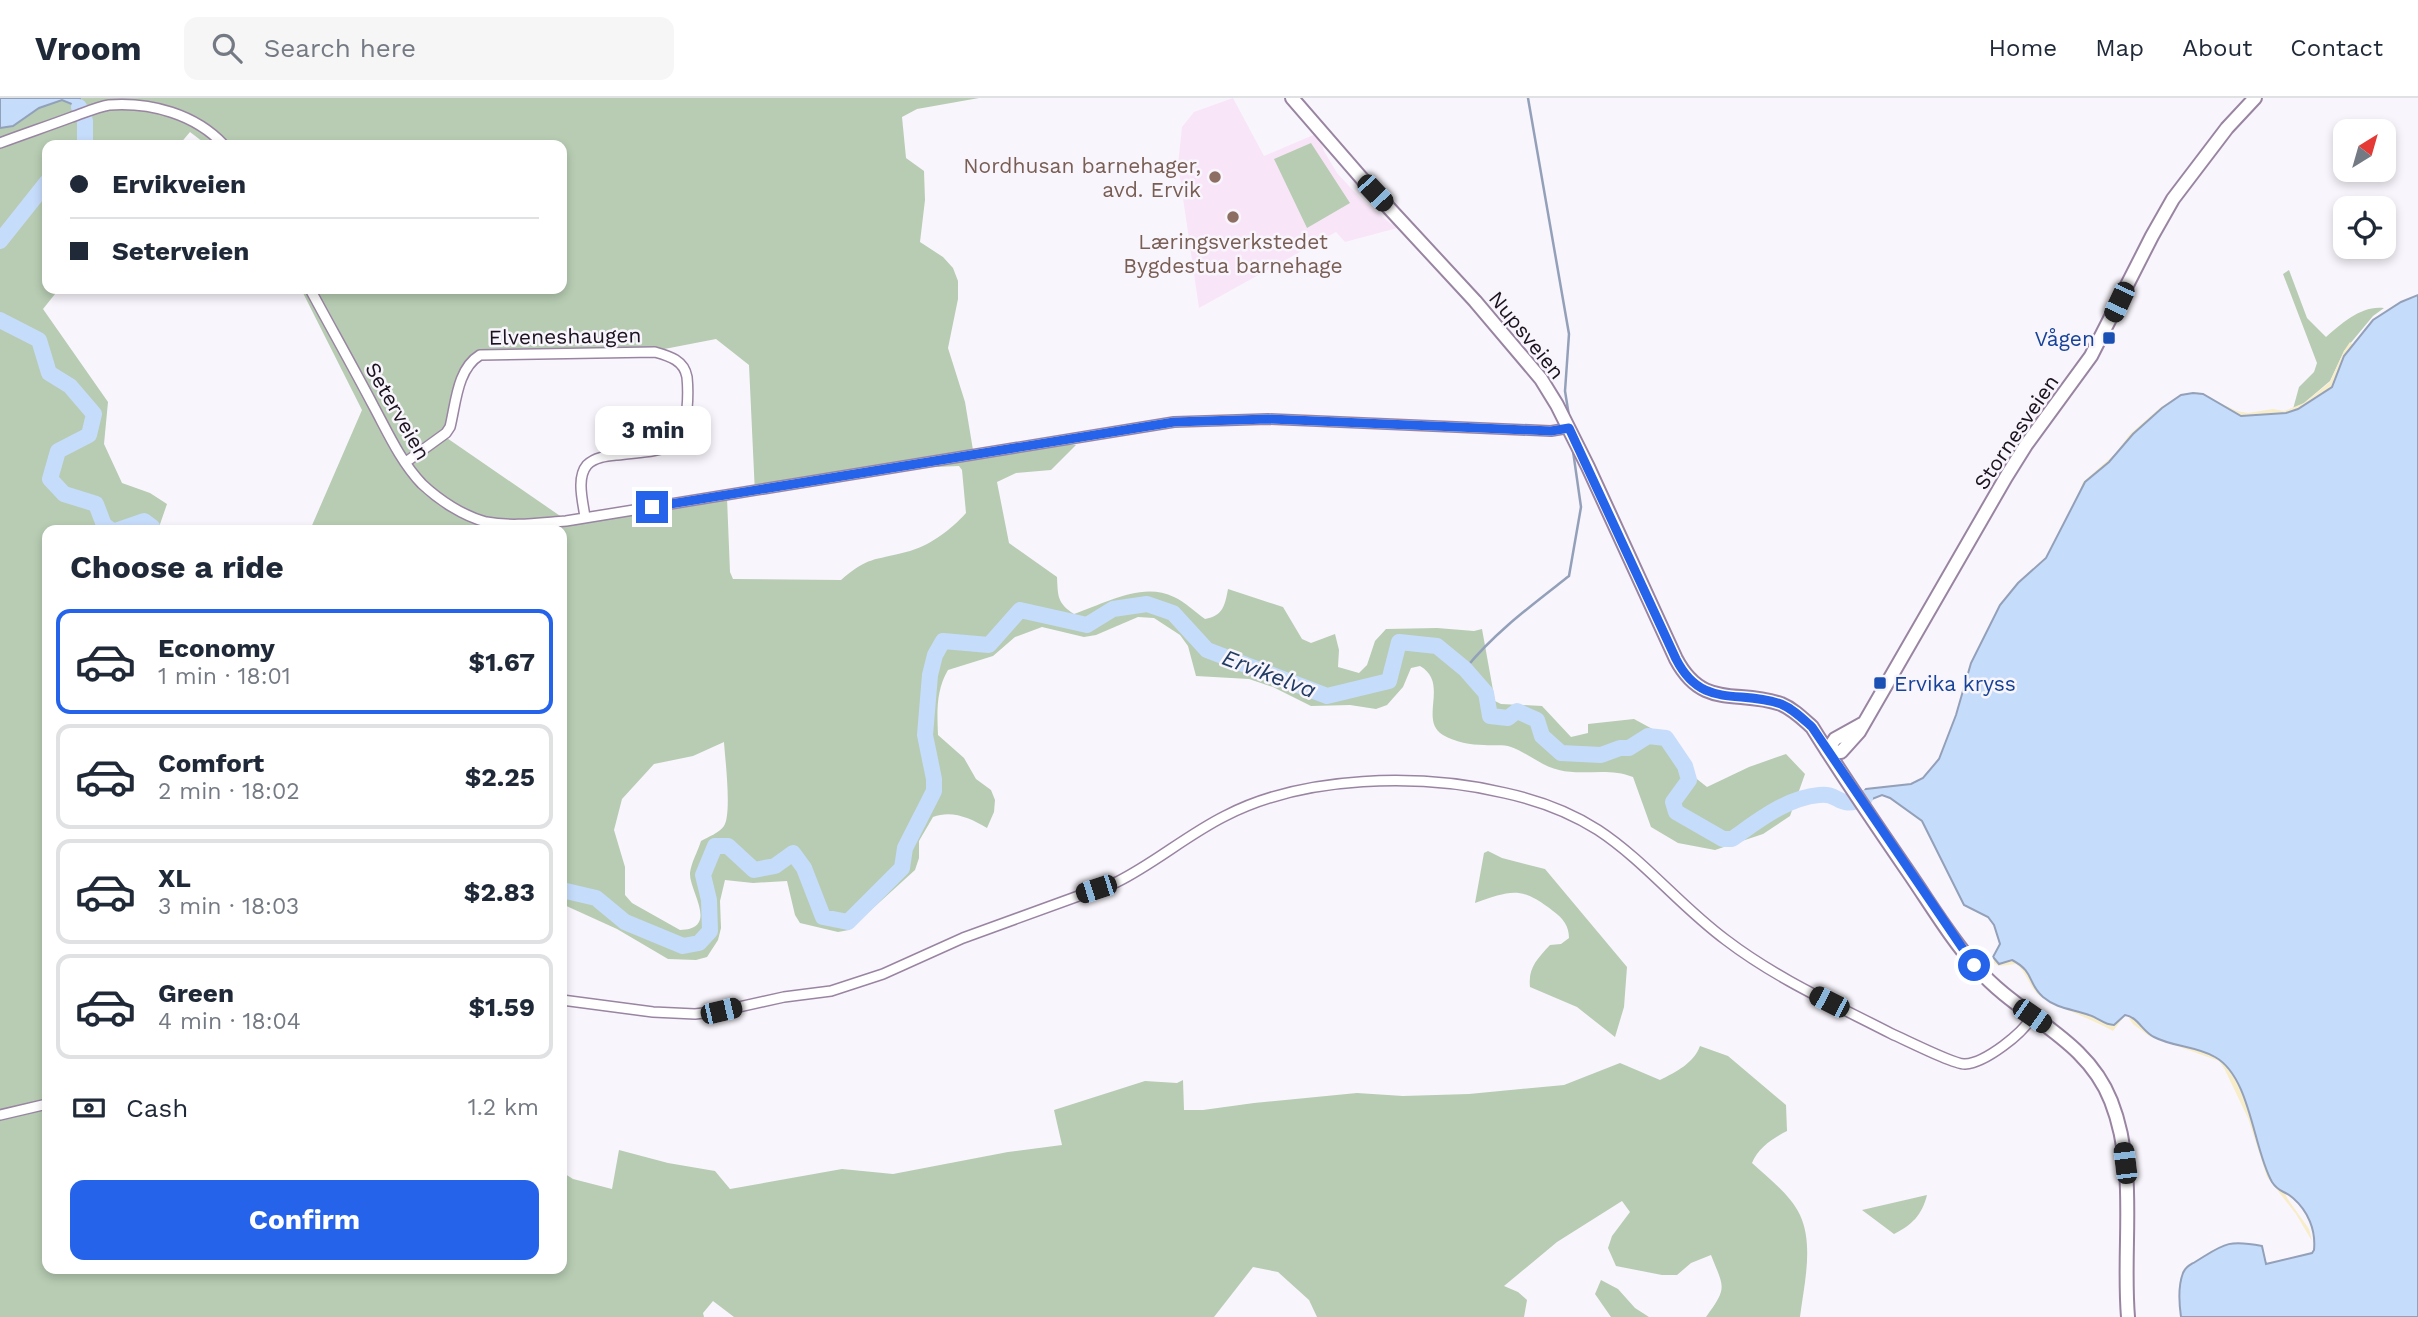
<!DOCTYPE html>
<meta charset="utf-8">
<style>
:root{--surface:#fff;--page:#f6f6f7;--text:#1f2937;--muted:#747a83;--line:#e0e1e3;--accent:#2563eb}
body{margin:0;font-family:"Work Sans",sans-serif;background:var(--page);color:var(--text);height:100vh;display:flex;flex-direction:column;font-size:26px;white-space:nowrap}
*{box-sizing:border-box;margin:0}
p{font-size:23px;color:var(--muted)}
.icon{flex:none;width:38px;height:38px;fill:none;stroke:currentColor;stroke-width:2;stroke-linecap:round;stroke-linejoin:round}
.map{position:relative;flex:1;overflow:hidden}
.drawer{position:absolute;left:42px;top:427px;width:525px;height:749px;display:flex;flex-direction:column;background:var(--surface);border-radius:14px;box-shadow:0 4px 10px #0003}
.drawer>*{flex:none}
.hud{position:absolute;left:42px;top:42px;width:525px;height:154px;border-radius:14px;box-shadow:0 4px 10px #0003;display:grid;align-content:center;height:154px;padding:0 28px;background:var(--surface)}
.needle{width:46px;rotate:37deg}
.fabs{position:absolute;left:2333px;top:21px;display:grid;gap:14px}
.fabs a{display:grid;place-items:center;width:63px;height:63px;border-radius:14px;background:var(--surface);box-shadow:0 4px 10px #0003;font-size:35px}
.end{position:absolute;width:32px;height:32px;margin:-16px;border:9px solid #2563eb;background:#fff;box-shadow:0 0 0 4px #fff}
.from{border-radius:50%}
.bubble{position:absolute;height:49px;border-radius:14px;background:var(--surface);box-shadow:0 4px 10px #0003;font-size:23px;font-weight:700;line-height:49px;text-align:center}
.car{position:absolute;width:21px;height:42px;margin:-21px -10px;border-radius:9px;box-shadow:0 0 5px 2px #0007;background:linear-gradient(#222 24%,#8ab4d8 0 40%,#222 0 76%,#8ab4d8 0 86%,#222 0)}
.hud b{display:flex;align-items:center;gap:24px;height:66px;font-size:26px}
.hud b+b{border-top:2px solid var(--line)}
.hud i{width:18px;height:18px;background:var(--text)}
ul{padding:0;list-style:none}
li{display:flex;align-items:center;gap:21px;height:105px;margin:0 14px 10px;padding:0 14px;border:4px solid var(--line);border-radius:14px}
li div{flex:1}
li b{display:block;font-size:26px}
li em{font-style:normal;font-weight:700}
li.current{border-color:var(--accent)}
li>.icon{width:63px;height:63px;stroke-width:1.5}
h2{padding:0 28px;font-size:32px;line-height:84px}
.pay{display:flex;align-items:center;gap:18px;height:77px;padding:0 28px;font-size:26px}
.pay p{margin-inline-start:auto}
.primary-button{display:flex;gap:14px;margin-top:auto;padding:14px 28px}
.primary-button a{flex:1;height:80px;border-radius:14px;background:var(--accent);color:#fff;font-size:28px;font-weight:700;line-height:80px;text-align:center}
header{display:flex;align-items:center;gap:42px;box-sizing:border-box;height:98px;padding:0 35px;background:var(--surface);border-bottom:2px solid var(--line)}
header strong{font-size:33px}
nav{display:flex;gap:38px;margin-inline-start:auto;font-size:24px}
.search{width:490px;height:63px;background:var(--page);display:flex;align-items:center;gap:18px;box-sizing:border-box;padding:0 24px;border-radius:14px;color:var(--muted);font-size:26px}
.map>svg:first-child{display:block}
.education{fill:#f8e6f8}
.green{fill:#b7ccb3;fill-rule:evenodd}
.sand{fill:#f7edc8}
.water{fill:#c6dcfb;stroke:#93a0b9;stroke-width:2}
.lines{fill:none;stroke-linecap:round;stroke-linejoin:round}
.stream{stroke:#93a0b9;stroke-width:2.5}
.river{stroke:#c6dcfb;stroke-width:16}
.minor-casing{stroke:#9985a2;stroke-width:12}
.secondary-casing{stroke:#9985a2;stroke-width:16}
.minor{stroke:#fff;stroke-width:9}
.secondary{stroke:#fff;stroke-width:12}
.route{stroke:#2563eb;stroke-width:9}
.education-dot{fill:#8d6e63;stroke:#f9f5fc;stroke-width:2.5}
.transit-dot{fill:#1a4fb4;stroke:#f9f5fc;stroke-width:2.5}
.labels{text-anchor:middle;dominant-baseline:central;stroke-width:5;stroke-linejoin:round;paint-order:stroke}
.education-label{font-size:21px;fill:#785e54;stroke:#f9f5fc;text-anchor:end}
.street-label{font-size:21px;fill:#1b131f;stroke:#f9f5fc}
.transit-label{font-size:21px;fill:#164399;stroke:#f9f5fc;text-anchor:end}
.water-label{font-size:23px;font-style:italic;fill:#203c65;stroke:#f9f5fc}
</style>
<header>
<strong>Vroom</strong>
<div class="search"><svg class="icon" aria-label="search" viewBox="0 0 24 24"><circle cx="10" cy="10" r="6"/><path d="M15 15l6 6"/></svg>Search here</div>
<nav><a>Home</a><a>Map</a><a>About</a><a>Contact</a></nav>
</header>
<div class="map">
<svg width="2418" height="1219" viewBox="0 0 2418 1219">
<rect width="100%" height="100%" fill="#f9f5fc"/>
<!-- education -->
<path class="education" d="M1233,0l31,58 54,-23 6,18 13,22 24,26 18,15 11,9 11,4 -56,15 -9,-10 -137,76 -21,-144 4,-37 12,-15z"/>
<!-- green -->
<path class="green" d="M80,0h899l-62,11 -15,8 4,41 18,13 1,29 -5,42 23,15 10,11 5,13v18l-10,49 17,54 9,54 93,-12 9,1 -25,25 -35,3 -19,9 12,61 48,34c1,19 0,26 17,37 30,-10 68,-33 100,-17 11,5 21,15 31,22 18,-3 20,-14 23,-30l55,18 19,32 9,4 24,-9 4,16 -1,17 21,6 8,-8 8,-24 11,-12 51,-1 37,3 8,-2 13,72 6,3 41,2 29,31 17,-4v-9l46,-5 24,13 25,36 24,19 42,-20 37,-13 19,20 -15,42 -27,18 -48,16 -37,-7 -27,-16 -18,-50c-24,-10 -50,-1 -74,-7 -18,-4 -31,-17 -48,-23 -8,-3 -18,-1 -27,-2 -13,0 -29,-3 -41,-10 -25,-15 7,-52 -23,-69l-9,2 -8,19 -16,18 -11,4 -26,-4 -39,1 -38,-19 -24,-8 -53,-3 -8,-30 -8,-11 -26,-17 -16,-1 -42,18 -12,2 -42,-10 -27,10 -22,19 -45,14c-12,20 -11,42 -10,65l26,23 12,21 15,11 4,10 -1,12 -7,16c-17,-10 -35,-18 -54,-11l-14,24v17l-4,12 -66,60 -11,2 -38,-9 -5,-8 -8,-34 -34,2 -28,-3 -5,21 1,27 -3,12 -11,17 -11,3 -28,-1 -51,-30 -55,-25v-374h-252l52,-120 -61,-121h261v-144h-355l-17,-13 -11,13h-132v144h12l-16,20 65,93 -4,42 18,39 28,10 17,11 -9,26h-111v739h515v-97l11,7 39,10 7,-39 49,13 47,8 15,18 112,-20 51,5 115,-22 54,-7 -8,-35 91,-29 32,2 6,-3 1,30h19l51,-7 103,-10 46,3 66,-2 95,-9 56,-22 40,17c16,-8 34,-17 40,-34l28,10 58,49 1,26c-14,7 -29,17 -35,32 16,15 38,31 48,52 14,30 4,70 0,102h-94c22,-30 18,-29 5,-62l-20,8 -14,12h-15l-46,-9 -8,-18 4,-12 18,-24 -8,-11 -65,41 -53,44 14,6 9,8 -3,17h-207l-8,-17 -31,-28 -25,-5 -39,50h-480l-21,-16 -10,12 1,4h-704v-1189l13,-2 26,-18 23,-8 16,7zM716,241l33,26 6,129 158,-26 46,-2 3,4 4,43c-15,17 -38,34 -60,39 -33,9 -37,4 -65,28l-108,-1 -3,-7 -3,-74 -161,22 -122,-84 18,-62 18,-21 174,-2zM724,644c1,16 8,72 0,84 -5,7 -16,11 -23,15 -3,10 -10,22 -11,32 -1,18 30,56 -10,57l-48,-27 -7,-8v-28l-11,-37 8,-31 32,-35 39,-8z
M1311,45l39,60 -43,25 -33,-69z
M2289,172l18,48 19,19c16,-14 36,-32 58,-29l-11,8 -29,35 -14,30 -26,22 -11,6 6,-22 15,-15 3,-9 -34,-89z
M1488,753l14,7 43,11 82,98 -3,40 -9,30 -38,-30 -47,-20c-2,-19 7,-28 20,-42l11,-1 8,-6c0,-12 -6,-20 -16,-27 -32,-25 -41,-21 -78,-8l9,-50z
M1927,1097c-5,20 -15,30 -33,39l-32,-24z
M1601,1182l17,9 17,19 14,9h-38l-16,-23z"/>
<!-- sand -->
<path class="sand" d="M2350,244l10,11 -19,30 -286,173 28,-74 32,-28 15,-20 31,-27 17,-10 19,-5 40,19 11,2 25,-4 11,2 20,-8 26,-21 14,-31z
M2000,850l14,10 213,90 60,150 22,31 3,12 -16,-27 -29,-37 -19,-59 -24,-50 -5,-7 -70,-25 -16,-12 -7,-10 -13,17c-23,-13 -47,-20 -70,-33 -13,-7 -15,-25 -27,-34l-17,2 -5,-3 -1,-8z"/>
<!-- water -->
<path class="water" d="M0,0h80l-1,9 -17,-7 -23,8 -26,18 -13,2z
M2418,197v1022h-237c-2,-14 -3,-31 2,-44 3,-7 7,-8 12,-11 28,-17 31,-23 67,-16l4,18 46,-11 2,-3c2,-20 -6,-39 -21,-52 -9,-8 -14,-5 -21,-16 -19,-33 -21,-105 -57,-125 -19,-11 -42,-10 -61,-20 -12,-6 -16,-20 -29,-22l-11,10c-10,0 -15,-7 -25,-10 -16,-6 -32,-6 -46,-18 -16,-14 -8,-25 -31,-37l-13,4 -6,-7 7,-13 -6,-19 -6,-8 -24,-12 -42,-84 -32,-23 -8,-3 -15,6 -5,-7 4,-5 45,-5 12,-6 16,-19 17,-44 15,-52 29,-58 18,-22 28,-25 39,-76 24,-20 24,-28 29,-26 19,-13 12,-2 10,1 38,22 45,-3 12,-4 34,-22 12,-31 29,-36 28,-18z"/>
<g class="lines">
<!-- stream -->
<path class="stream" d="M1528,0l41,236 -4,57 4,25
M1465,571c30,-37 67,-64 104,-93l12,-69 -8,-56"/>
<!-- river -->
<path class="river" d="M79,9l6,14v24
M0,143l47,-59
M0,222l39,20 10,33 21,13 24,28 -5,21 -31,16 -8,28 14,15 32,10 8,21 7,5
M118,432l26,-9 8,6 -1,3
M562,792l34,8 29,24 58,24 16,-3 11,-12 -1,-31 -6,-25 12,-29h13l26,24 21,-4 18,-13 11,15 19,49 25,5 54,-54 3,-20 29,-57v-12l-9,-44 5,-60 5,-20 8,-14 46,4 31,-35 67,15 26,-16 34,-5 26,9 34,37 120,46 62,-15 10,-39 38,4 28,23 21,24 4,23 18,2 9,-7 20,9 5,16 19,17 40,2 19,-7h9l19,-12 18,2 19,28 4,14 -16,22 3,10 47,27h9c26,-18 54,-41 87,-44 21,-3 19,16 46,3"/>
<defs>
<path id="minor" d="M0,45c24,-9 48,-17 72,-26 12,-4 25,-10 37,-12 42,-3 86,9 115,40
M310,191c21,39 43,78 64,118 14,26 27,55 48,77 17,16 41,32 64,38 26,5 53,1 80,-1l608,-99 94,-3 283,12 18,-3
M406,364l40,-29 4,-6c6,-24 7,-58 30,-72l175,-3c14,4 29,8 32,25 1,10 1,21 0,32 0,46 -34,41 -70,46 -10,1 -22,2 -30,10 -11,13 -4,37 -2,52
M562,902l91,12 42,2 26,-3 63,-14 47,-6 52,-17 80,-36 154,-56c38,-19 70,-47 108,-66 79,-41 195,-43 280,-23 32,7 65,19 93,37 47,31 83,77 128,110 51,39 110,65 166,94 12,5 63,31 73,30 20,-1 59,-31 67,-48
M0,1017l47,-11"/>
<path id="secondary" d="M1292,0l72,83 111,120 66,78 16,26 31,62 88,192c27,51 61,30 105,45 12,5 21,14 31,23 31,50 64,98 97,146 22,32 42,66 68,95 42,49 109,69 134,133 27,68 11,145 17,216
M1827,653l14,1 18,-20 147,-255 20,-32 65,-89 61,-120 21,-37 54,-71 28,-30
M1827,653l8,-12 27,-15"/>
</defs>
<!-- minor casing -->
<use href="#minor" class="minor-casing"/>
<!-- secondary casing -->
<use href="#secondary" class="secondary-casing"/>
<!-- minor -->
<use href="#minor" class="minor"/>
<!-- secondary -->
<use href="#secondary" class="secondary"/>
</g>
<g class="lines">
<!-- route -->
<path class="route" d="M652,409l522,-85 94,-3 283,12 18,-3 107,231c26,51 62,30 105,45 12,5 21,14 31,23l162,238"/>
</g>
<!-- markers -->
<g class="education-dot">
<circle cx="1215" cy="79" r="7"/>
<circle cx="1233" cy="119" r="7"/>
</g>
<g class="transit-dot">
<rect x="2102" y="233" width="14" height="14" rx="3.5"/>
<rect x="1873" y="578" width="14" height="14" rx="3.5"/>
</g>
<g class="labels">
<!-- education labels -->
<g class="education-label">
<text x="1201" y="67">Nordhusan barnehager,<tspan x="1201" dy="24">avd. Ervik</tspan></text>
<text x="1233" y="143" text-anchor="middle">Læringsverkstedet<tspan x="1233" dy="24">Bygdestua barnehage</tspan></text>
</g>
<!-- street labels -->
<g class="street-label">
<text transform="translate(1527 237) rotate(51)">Nupsveien</text>
<text transform="translate(565 238) rotate(-1)">Elveneshaugen</text>
<text transform="translate(398 313) rotate(60)">Seterveien</text>
<text transform="translate(2016 334) rotate(-56)">Stornesveien</text>
</g>
<!-- transit labels -->
<g class="transit-label">
<text x="2095" y="240">Vågen</text>
<text x="1894" y="585" text-anchor="start">Ervika kryss</text>
</g>
<!-- water labels -->
<g class="water-label">
<text transform="translate(1269 576) rotate(21)">Ervikelva</text>
</g>
</g>
</svg>
<div class="fabs">
<a><svg class="needle" viewBox="-14 -14 28 28"><path d="M0-13l5 13h-10z" fill="#e53935"/><path d="M0 13l5-13h-10z" fill="#747a83"/></svg></a>
<a><svg class="icon" aria-label="locate" viewBox="0 0 24 24"><circle cx="12" cy="12" r="6"/><path d="M12 2v4M12 18v4M2 12h4M18 12h4"/></svg></a>
</div>
<i class="end from" style="left:1974px;top:867px"></i>
<i class="end" style="left:652px;top:409px"></i>
<div class="bubble" style="left:595px;top:308px;width:116px">3 min</div>
<i class="car" style="left:1375px;top:95px;rotate:137deg"></i>
<i class="car" style="left:2119px;top:204px;rotate:205deg"></i>
<i class="car" style="left:1096px;top:791px;rotate:252deg"></i>
<i class="car" style="left:1829px;top:904px;rotate:297deg"></i>
<i class="car" style="left:721px;top:913px;rotate:77deg"></i>
<i class="car" style="left:2032px;top:918px;rotate:125deg"></i>
<i class="car" style="left:2125px;top:1065px;rotate:353deg"></i>
<div class="hud">
<b><i class="from"></i>Ervikveien</b>
<b><i></i>Seterveien</b>
</div>
<section class="drawer">
<h2>Choose a ride</h2>
<ul>
<li class="current"><svg class="icon" aria-label="car" viewBox="0 0 24 24"><path d="M5 17H2v-5l4-1 3-4h7l3 4 3 1v5h-3M9 17h6M6 11h13"/><circle cx="7" cy="17" r="2"/><circle cx="17" cy="17" r="2"/></svg><div><b>Economy</b><p>1 min · 18:01</p></div><em>$1.67</em></li>
<li><svg class="icon" aria-label="car" viewBox="0 0 24 24"><path d="M5 17H2v-5l4-1 3-4h7l3 4 3 1v5h-3M9 17h6M6 11h13"/><circle cx="7" cy="17" r="2"/><circle cx="17" cy="17" r="2"/></svg><div><b>Comfort</b><p>2 min · 18:02</p></div><em>$2.25</em></li>
<li><svg class="icon" aria-label="car" viewBox="0 0 24 24"><path d="M5 17H2v-5l4-1 3-4h7l3 4 3 1v5h-3M9 17h6M6 11h13"/><circle cx="7" cy="17" r="2"/><circle cx="17" cy="17" r="2"/></svg><div><b>XL</b><p>3 min · 18:03</p></div><em>$2.83</em></li>
<li><svg class="icon" aria-label="car" viewBox="0 0 24 24"><path d="M5 17H2v-5l4-1 3-4h7l3 4 3 1v5h-3M9 17h6M6 11h13"/><circle cx="7" cy="17" r="2"/><circle cx="17" cy="17" r="2"/></svg><div><b>Green</b><p>4 min · 18:04</p></div><em>$1.59</em></li>
</ul>
<div class="pay"><svg class="icon" aria-label="cash" viewBox="0 0 24 24"><path d="M3 7h18v10H3z"/><circle cx="12" cy="12" r="2"/></svg>Cash<p>1.2 km</p></div>
<div class="primary-button"><a>Confirm</a></div>
</section>
</div>
